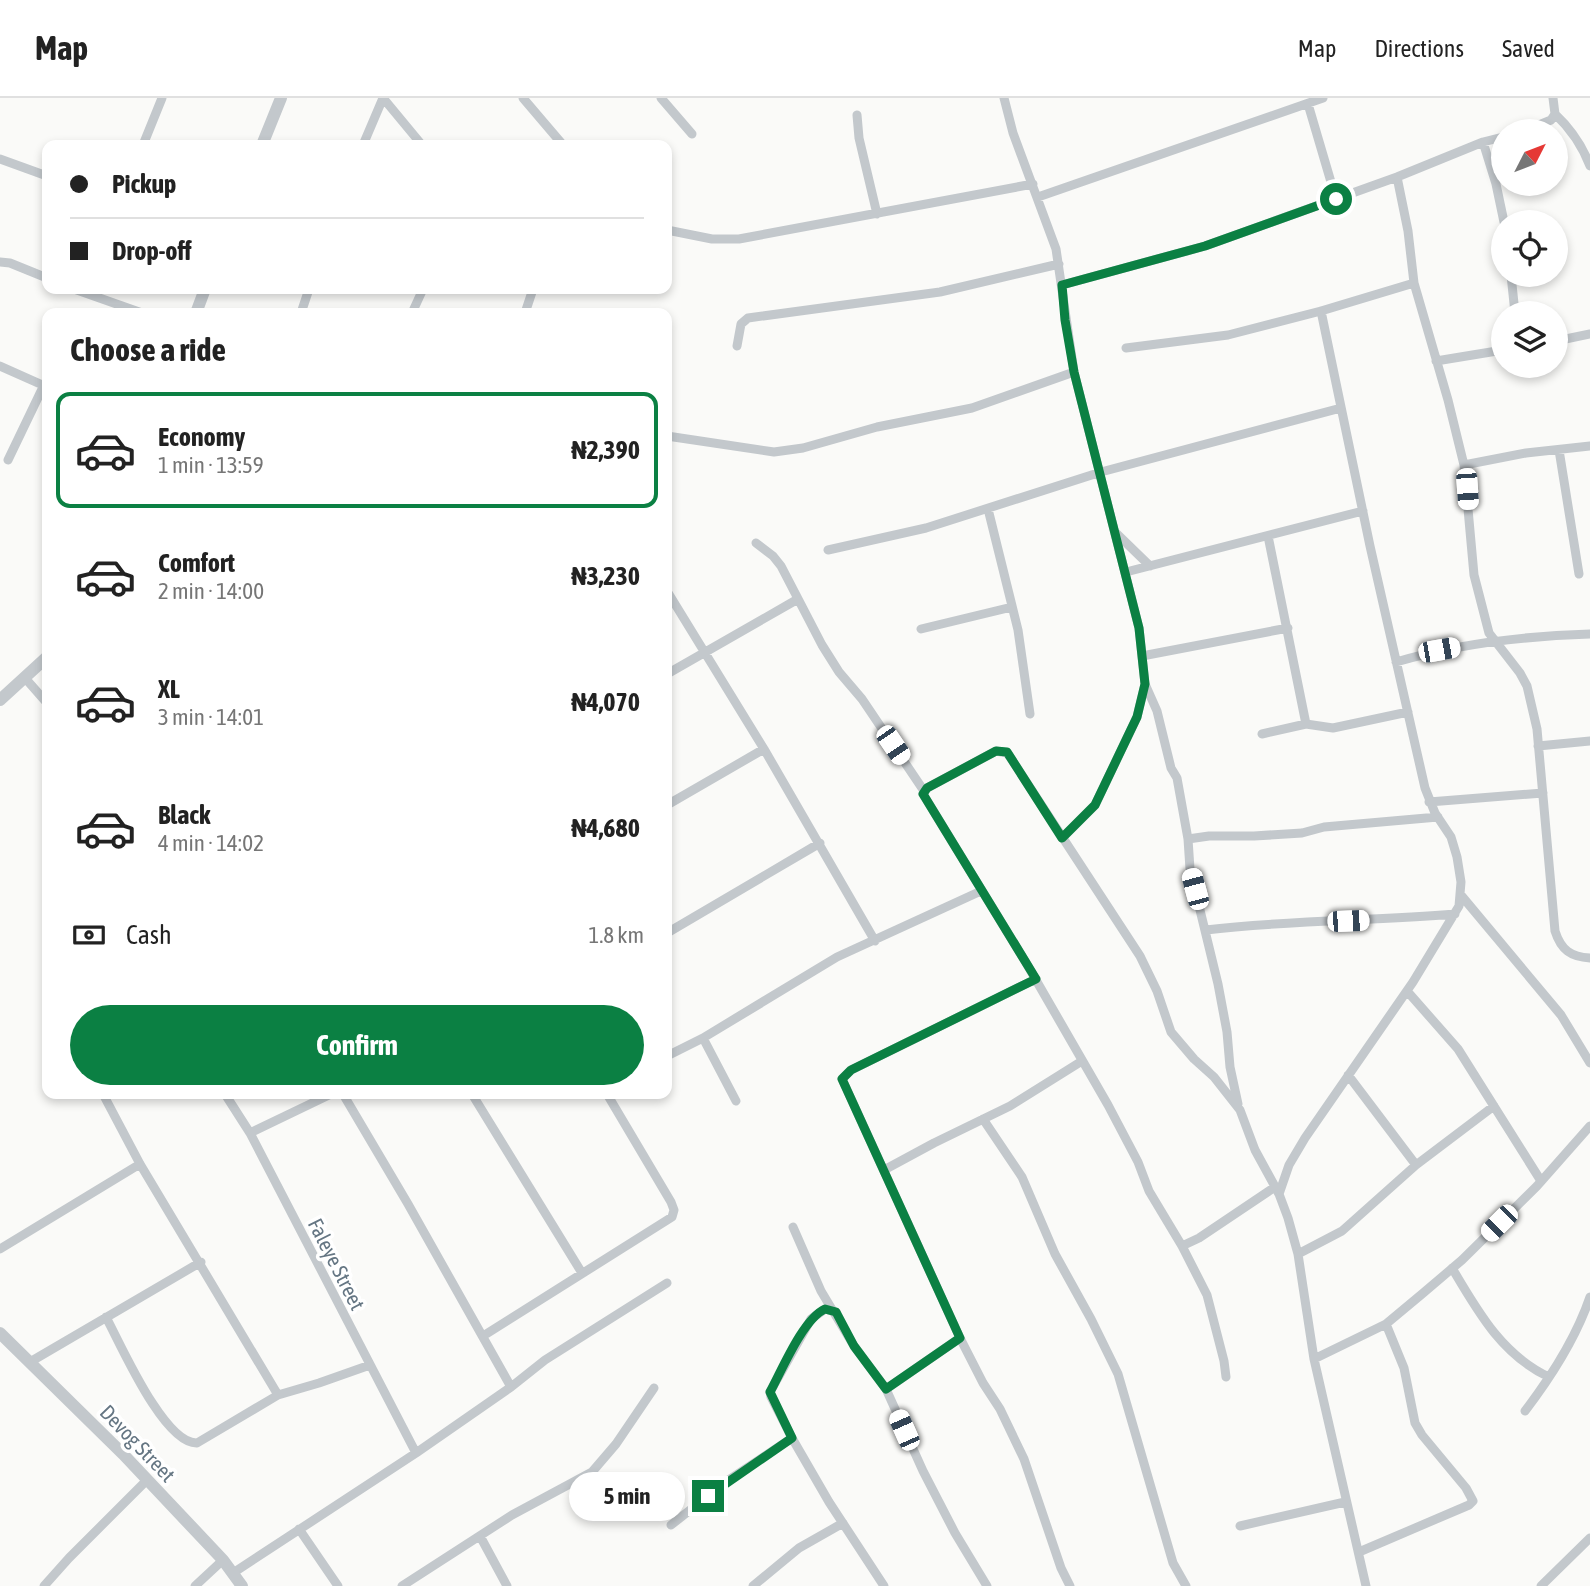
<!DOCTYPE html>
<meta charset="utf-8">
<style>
:root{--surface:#fff;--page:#f6f6f6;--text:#222;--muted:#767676;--line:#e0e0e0;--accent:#0b8043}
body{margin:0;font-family:"Asap Condensed",sans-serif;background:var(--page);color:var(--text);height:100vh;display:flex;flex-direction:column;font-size:26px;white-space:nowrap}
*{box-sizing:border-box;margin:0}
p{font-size:23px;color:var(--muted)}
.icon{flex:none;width:38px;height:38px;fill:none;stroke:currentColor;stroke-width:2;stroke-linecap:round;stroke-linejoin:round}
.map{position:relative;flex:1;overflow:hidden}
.panel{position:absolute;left:42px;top:210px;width:630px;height:791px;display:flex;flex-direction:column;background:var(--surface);border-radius:14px;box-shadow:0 4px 10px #0003}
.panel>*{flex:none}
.banner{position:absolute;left:42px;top:42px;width:630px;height:154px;border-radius:14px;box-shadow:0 4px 10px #0003;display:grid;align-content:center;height:154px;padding:0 28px;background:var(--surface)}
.needle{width:46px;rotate:48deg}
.buttons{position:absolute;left:1491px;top:21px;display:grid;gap:14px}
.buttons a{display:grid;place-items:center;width:77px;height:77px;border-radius:50%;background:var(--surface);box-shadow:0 4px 10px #0003;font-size:35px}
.end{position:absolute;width:32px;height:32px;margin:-16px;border:9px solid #0b8043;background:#fff;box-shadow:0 0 0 4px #fff}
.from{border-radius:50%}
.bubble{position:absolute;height:49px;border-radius:24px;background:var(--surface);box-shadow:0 4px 10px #0003;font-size:23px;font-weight:700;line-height:49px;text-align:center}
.car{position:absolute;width:21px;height:42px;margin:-21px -10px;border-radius:9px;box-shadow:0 0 5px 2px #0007;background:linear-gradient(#fff 24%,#345 0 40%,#fff 0 76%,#345 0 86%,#fff 0)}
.banner b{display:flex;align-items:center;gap:24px;height:66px;font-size:26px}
.banner b+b{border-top:2px solid var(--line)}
.banner i{width:18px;height:18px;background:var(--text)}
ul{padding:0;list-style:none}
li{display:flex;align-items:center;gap:21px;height:116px;margin:0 14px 10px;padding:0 14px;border:4px solid transparent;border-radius:14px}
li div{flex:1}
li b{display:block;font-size:26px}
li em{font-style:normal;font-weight:700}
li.on{border-color:var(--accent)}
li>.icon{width:63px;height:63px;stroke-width:1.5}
h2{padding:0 28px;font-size:32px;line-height:84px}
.pay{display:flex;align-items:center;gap:18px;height:77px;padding:0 28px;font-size:26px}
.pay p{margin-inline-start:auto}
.button{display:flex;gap:14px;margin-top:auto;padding:14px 28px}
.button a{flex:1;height:80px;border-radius:42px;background:var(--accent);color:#fff;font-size:28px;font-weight:700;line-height:80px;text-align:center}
header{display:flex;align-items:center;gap:42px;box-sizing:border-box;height:98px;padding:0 35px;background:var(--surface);border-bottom:2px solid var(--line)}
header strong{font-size:33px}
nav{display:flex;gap:38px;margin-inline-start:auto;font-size:24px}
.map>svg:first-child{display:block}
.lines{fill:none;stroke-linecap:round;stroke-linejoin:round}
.minor{stroke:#c3c8cc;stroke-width:9}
.tertiary{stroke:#c3c8cc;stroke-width:12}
.route{stroke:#0b8043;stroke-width:9}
.labels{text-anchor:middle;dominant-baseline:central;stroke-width:7;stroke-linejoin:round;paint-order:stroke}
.street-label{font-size:21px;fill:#657683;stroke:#fff}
</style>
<header>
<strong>Map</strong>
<nav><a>Map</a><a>Directions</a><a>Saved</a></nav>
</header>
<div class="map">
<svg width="1590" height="1488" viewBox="0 0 1590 1488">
<rect width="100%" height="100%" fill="#fafaf8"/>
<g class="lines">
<!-- minor -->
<path class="minor" d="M383,0l39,47
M523,0l40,47
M661,0l31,36
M1004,0l9,35 43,116 18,123 65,256 6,56 -8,33 -42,88 -33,33
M1308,6l28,95
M1555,16c16,15 27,31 35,52
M857,17l2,23 18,76
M1524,33l27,-11 4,-6 -2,-16
M1483,44l13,42 8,38
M143,47l19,-47
M363,47l20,-47
M0,61l47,17
M1397,79l11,54 6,52 34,117 16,65 10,110 15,58 31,40 7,13 10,43 18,202c6,19 16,26 35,27
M1038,99l285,-99
M667,132l45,9h27l294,-55
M0,164l10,1 37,15
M1511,177l4,38
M1062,187l143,-39 192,-69 86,-35 20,-5
M74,191l68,24
M301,215l8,-24
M412,215l11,-24
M525,215l8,-24
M1556,243l34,-7
M737,248l4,-22 7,-6 192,-26 119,-28
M1126,250l102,-13 93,-24 93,-28
M1436,263l67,-11
M0,268l47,21
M667,338l107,16 29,-4 74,-21 95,-19 102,-36
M1559,352l20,124
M8,362l36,-75
M1464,367l62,-12 64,-7
M988,411l30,121 12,84
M1116,435l34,33
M1268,438l38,188
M756,445l17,13 8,10 41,79 17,27 23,27 62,92
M828,452l98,-22 175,-56 240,-64
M1126,474l237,-61
M667,493l97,158 111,192
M921,531l91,-22
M1142,558l146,-28
M1396,564c64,-19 128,-26 194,-28
M667,576l131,-75
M25,580l22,25
M1145,586l12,27 14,57 6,10 11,61 2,30 28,115 9,48 3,35 8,37
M1262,636l44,-10 27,4 75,-16
M1538,648l52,-5
M1429,704l114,-9
M667,707l97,-56
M1188,741l21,-3h45l48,-3 22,-6 114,-10
M1460,796l101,121 29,48
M1206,832c83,-10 166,-9 249,-16
M667,835l153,-90
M1036,881l-185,91 -9,9 118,259 23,45 17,26 24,50 37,109 9,18
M1407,893l51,58 83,132
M703,940l33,63
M667,958l36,-18 134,-81 144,-66
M1348,977l68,90
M103,996l37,70 138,231
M225,996l25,39 166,320
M343,996l65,110 103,183
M472,996l110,179
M983,1021l39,58 33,77 36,65 27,55 55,189 13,23
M250,1035l81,-39
M884,1072l50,-27 76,-37 72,-45
M1279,1096l10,-29 16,-27 108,-156 46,-76 2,-24 -4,-25 -6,-20 -16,-24 -10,-25 -55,-242 -49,-235
M793,1129l28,64 33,55 32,43 37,82 32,62 32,53
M1182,1148l17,-8 76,-51
M0,1151l140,-85
M1298,1156l44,-23 74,-66 78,-59
M1452,1170c26,44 50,87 97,109
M836,1214l-11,-3 -14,10 -41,73 1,5 21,41 37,64 55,84
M106,1219c15,28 58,127 91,126l81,-48 41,-12 51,-18
M483,1238l189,-119 2,-7 -3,-8 -64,-108
M1314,1261l72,-35 36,-30 40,-34 75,-74 53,-60
M30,1264l171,-100
M1226,1279l-2,-16 -17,-66 -25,-49 -33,-55 -11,-29 -30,-57 -83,-144 -102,-167 4,-6 69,-37 11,2 3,4 130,199 17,35 14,41 23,27 20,18 26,33 15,40 24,44 9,24 10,36 16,105 52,227
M886,1291l74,-51
M1525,1313c26,-34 51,-73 65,-114
M671,1427l56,-44 65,-43
M1240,1428l105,-24
M299,1431l39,57
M480,1438l27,50
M1359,1454l110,-47 4,-4 -7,-13 -44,-53 -7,-12 -11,-55 -18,-44
M233,1475l183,-120 95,-66 34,-27 122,-77
M44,1488l25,-28 78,-78
M195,1488l28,-26
M402,1488l110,-71 80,-43 24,-28 38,-56
M753,1488l46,-38 44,-25
M1541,1488l49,-48"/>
<!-- tertiary -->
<path class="tertiary" d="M262,47l19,-47
M196,215l9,-24
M0,602l47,-43
M0,1235l123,121 100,106 19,26"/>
</g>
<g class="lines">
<!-- route -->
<path class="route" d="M708,1398l84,-58 -22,-46c12,-22 33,-73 55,-83l11,3 18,34 32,43 74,-51 -118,-259 9,-9 185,-91 -113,-185 4,-6 69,-37 11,1 55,86 33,-33 42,-88 8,-33 -6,-56 -65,-256 -9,-52 -3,-35 143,-39 131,-47"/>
</g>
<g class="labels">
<!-- street labels -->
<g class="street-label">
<text transform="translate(337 1166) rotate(63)">Faleye Street</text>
<text transform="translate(138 1345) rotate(46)">Devog Street</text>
</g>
</g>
</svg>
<div class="buttons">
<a><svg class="needle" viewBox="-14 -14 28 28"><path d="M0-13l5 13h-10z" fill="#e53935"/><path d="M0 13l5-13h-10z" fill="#767676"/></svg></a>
<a><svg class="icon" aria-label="locate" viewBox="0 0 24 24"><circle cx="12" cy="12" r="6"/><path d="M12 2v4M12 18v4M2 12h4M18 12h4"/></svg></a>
<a><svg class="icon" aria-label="layers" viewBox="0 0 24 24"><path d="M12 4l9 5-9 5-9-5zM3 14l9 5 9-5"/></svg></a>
</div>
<i class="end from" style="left:1336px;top:101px"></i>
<i class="end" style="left:708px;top:1398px"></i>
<div class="bubble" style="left:569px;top:1374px;width:116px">5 min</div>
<i class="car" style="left:1467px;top:391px;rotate:176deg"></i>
<i class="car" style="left:1439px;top:552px;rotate:80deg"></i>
<i class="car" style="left:893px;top:647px;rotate:146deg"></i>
<i class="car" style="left:1195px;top:791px;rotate:345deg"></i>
<i class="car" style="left:1348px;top:823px;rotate:88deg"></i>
<i class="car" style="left:1499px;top:1125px;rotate:225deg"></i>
<i class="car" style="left:904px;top:1332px;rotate:336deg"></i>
<div class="banner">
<b><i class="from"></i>Pickup</b>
<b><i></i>Drop-off</b>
</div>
<section class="panel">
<h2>Choose a ride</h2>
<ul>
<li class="on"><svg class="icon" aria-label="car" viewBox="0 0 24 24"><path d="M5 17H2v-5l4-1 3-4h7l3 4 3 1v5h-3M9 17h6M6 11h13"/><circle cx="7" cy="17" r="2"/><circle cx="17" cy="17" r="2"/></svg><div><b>Economy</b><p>1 min · 13:59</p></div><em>₦2,390</em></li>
<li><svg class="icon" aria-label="car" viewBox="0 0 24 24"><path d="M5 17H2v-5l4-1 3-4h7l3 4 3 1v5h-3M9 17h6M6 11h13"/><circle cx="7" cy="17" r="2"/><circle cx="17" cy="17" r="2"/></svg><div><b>Comfort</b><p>2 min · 14:00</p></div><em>₦3,230</em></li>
<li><svg class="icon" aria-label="car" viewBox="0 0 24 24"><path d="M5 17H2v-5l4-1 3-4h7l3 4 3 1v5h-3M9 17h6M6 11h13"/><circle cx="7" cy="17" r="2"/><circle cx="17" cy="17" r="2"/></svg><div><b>XL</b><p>3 min · 14:01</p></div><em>₦4,070</em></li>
<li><svg class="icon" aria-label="car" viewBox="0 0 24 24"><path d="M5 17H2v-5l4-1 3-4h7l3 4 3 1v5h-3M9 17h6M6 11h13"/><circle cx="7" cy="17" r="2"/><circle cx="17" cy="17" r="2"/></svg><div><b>Black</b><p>4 min · 14:02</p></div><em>₦4,680</em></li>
</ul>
<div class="pay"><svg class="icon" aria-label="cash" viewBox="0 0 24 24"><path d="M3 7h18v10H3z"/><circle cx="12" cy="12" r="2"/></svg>Cash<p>1.8 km</p></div>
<div class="button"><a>Confirm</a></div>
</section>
</div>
